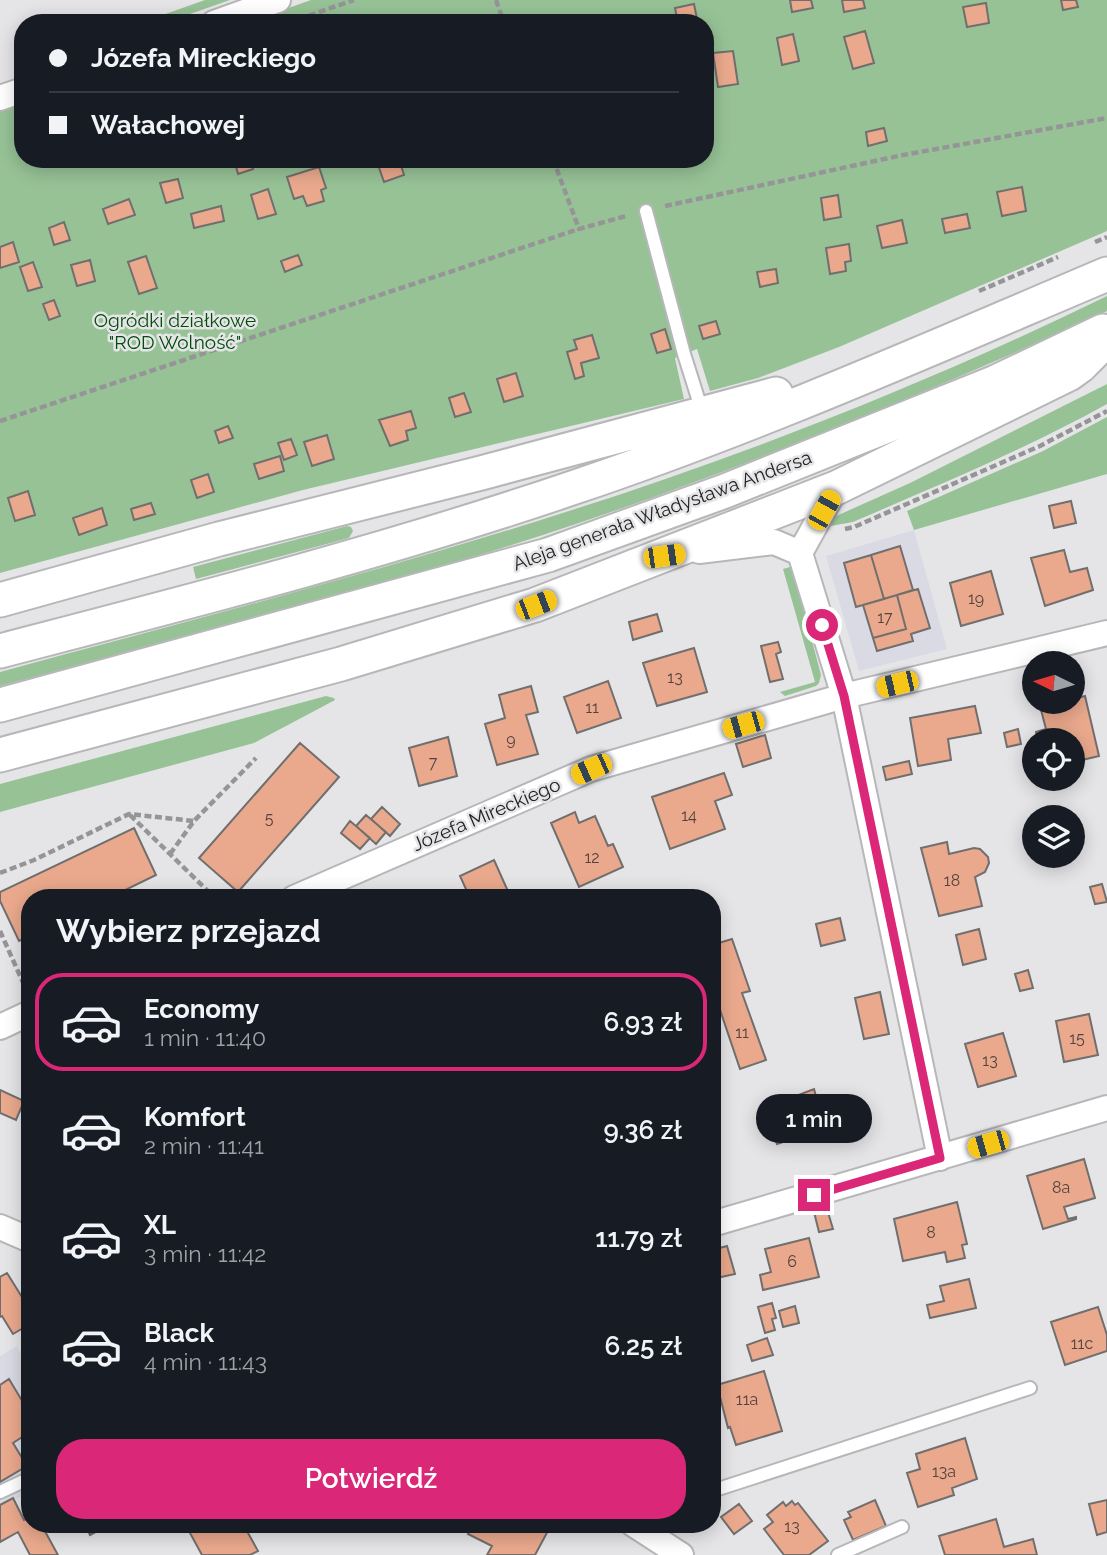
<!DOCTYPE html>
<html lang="pl">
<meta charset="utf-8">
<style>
:root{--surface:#171b24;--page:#242831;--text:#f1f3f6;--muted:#9ea1a6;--line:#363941;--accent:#db2777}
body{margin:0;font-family:Raleway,sans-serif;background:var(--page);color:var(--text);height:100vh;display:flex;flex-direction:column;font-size:26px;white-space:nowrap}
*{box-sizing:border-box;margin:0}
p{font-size:23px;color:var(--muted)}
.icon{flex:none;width:38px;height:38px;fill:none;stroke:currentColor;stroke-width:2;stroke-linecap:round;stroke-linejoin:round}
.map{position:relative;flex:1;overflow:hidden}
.panel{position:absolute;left:21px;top:889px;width:700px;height:644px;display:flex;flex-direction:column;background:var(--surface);border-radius:28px;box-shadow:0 4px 18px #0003}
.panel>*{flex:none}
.hud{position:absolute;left:14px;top:14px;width:700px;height:154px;border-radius:28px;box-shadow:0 4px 18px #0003;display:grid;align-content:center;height:154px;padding:0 35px;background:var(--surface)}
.needle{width:46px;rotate:275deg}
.controls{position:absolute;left:1022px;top:651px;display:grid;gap:14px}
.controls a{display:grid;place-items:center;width:63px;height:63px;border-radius:50%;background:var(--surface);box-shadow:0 4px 18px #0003;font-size:35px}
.end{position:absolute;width:32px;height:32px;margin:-16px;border:9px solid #db2777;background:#fff;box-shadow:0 0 0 4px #fff}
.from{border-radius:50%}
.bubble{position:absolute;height:49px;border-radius:24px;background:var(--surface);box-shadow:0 4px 18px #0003;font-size:23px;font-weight:600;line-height:49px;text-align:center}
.car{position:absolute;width:21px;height:42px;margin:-21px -10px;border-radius:9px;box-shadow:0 0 5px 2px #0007;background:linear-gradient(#f5c518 24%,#345 0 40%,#f5c518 0 76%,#345 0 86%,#f5c518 0)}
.hud b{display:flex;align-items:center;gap:24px;height:66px;font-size:26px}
.hud b+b{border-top:2px solid var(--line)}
.hud i{width:18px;height:18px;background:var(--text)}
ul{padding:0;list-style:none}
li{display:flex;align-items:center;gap:21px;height:98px;margin:0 14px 10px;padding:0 21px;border:4px solid transparent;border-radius:28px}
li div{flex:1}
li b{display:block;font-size:26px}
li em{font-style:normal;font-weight:600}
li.active{border-color:var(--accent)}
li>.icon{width:63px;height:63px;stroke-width:1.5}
h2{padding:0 35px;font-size:32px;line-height:84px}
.primary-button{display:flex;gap:14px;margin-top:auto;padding:14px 35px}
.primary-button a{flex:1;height:80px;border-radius:28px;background:var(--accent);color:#fff;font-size:28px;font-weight:600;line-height:80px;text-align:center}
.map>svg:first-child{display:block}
.built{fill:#dadae4}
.green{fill:#97c296}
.building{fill:#eaa98d;stroke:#716f6e;stroke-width:2}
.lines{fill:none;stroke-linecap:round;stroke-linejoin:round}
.lane-casing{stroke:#b7b7ba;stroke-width:16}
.street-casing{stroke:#b7b7ba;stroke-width:28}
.secondary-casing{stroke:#b7b7ba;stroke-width:37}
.path{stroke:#959598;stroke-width:4.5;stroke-dasharray:7 3.5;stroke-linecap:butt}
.lane{stroke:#fff;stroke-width:12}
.street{stroke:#fff;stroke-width:24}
.secondary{stroke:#fff;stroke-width:33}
.route{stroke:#db2777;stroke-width:9}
.labels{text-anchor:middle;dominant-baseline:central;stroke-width:5;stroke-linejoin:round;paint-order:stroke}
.number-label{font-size:16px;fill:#54443e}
.park-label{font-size:19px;fill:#024c0a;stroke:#e5e5e8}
.street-label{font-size:19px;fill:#222223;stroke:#e5e5e8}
</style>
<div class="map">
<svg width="1107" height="1555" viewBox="0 0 1107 1555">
<rect width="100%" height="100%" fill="#e5e5e8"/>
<!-- built -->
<path class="built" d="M914,530l33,119 -88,22 -33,-115z
M17,1346l13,28v119l-30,12v-149z"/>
<!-- green -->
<path class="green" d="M205,0h25l-66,23h-24z
M311,0h796v231l-268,116 -81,31 -48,13 -13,-42 -22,9 9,41 -381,91 -303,83v-464l23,-8v58h682v-136h-459z
M1107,296v15l-14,7c-170,76 -341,147 -517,206 -189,64 -384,110 -576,162v-14c191,-52 383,-101 572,-162 182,-58 363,-130 535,-214z
M1107,384v20c-81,45 -168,81 -254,118l-28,5v-6l85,-38z
M1107,417v57l-193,56 -7,-19 136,-60z
M347,526l4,1 2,4 -4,7 -153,41 -3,-12z
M790,567l5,9 26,99 -2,8 -3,3 -31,10 -5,-4 35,-10 -32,-113z
M326,696l8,2 1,2 -81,43 -254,69v-28z"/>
<!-- building -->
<path class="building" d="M790,0h21l2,8 -21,4z
M842,0h21l2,8 -21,4z
M1061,0h15l2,7 -15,3z
M986,3l3,20 -22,4 -4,-20z
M694,4l3,15 -19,4 -3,-15z
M865,31l9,32 -21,6 -9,-32z
M793,34l6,27 -17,4 -5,-27z
M733,51l5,33 -20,3 -5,-34z
M884,128l3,13 -19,5 -2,-14z
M234,159h16l3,10 -15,5z
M376,159h23l5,16 -20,7z
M319,167l7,21 -5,2 3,11 -17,5 -4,-10 -9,3 -7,-22z
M178,179l5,19 -17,5 -6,-20z
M1022,187l4,24 -24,5 -5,-24z
M268,189l8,25 -18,5 -7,-24z
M838,195l3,22 -17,3 -3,-22z
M129,199l6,16 -27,9 -5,-15z
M221,206l3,15 -30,7 -3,-14z
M967,214l3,14 -25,5 -3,-14z
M902,220l5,23 -25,5 -5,-22z
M64,222l6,18 -16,5 -5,-17z
M13,242l6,20 -19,6v-21z
M849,244l2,17 -6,1 1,9 -16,3 -4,-26z
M298,255l4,10 -17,7 -4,-11z
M146,256l11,32 -18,6 -11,-32z
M90,260l5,21 -18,5 -6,-21z
M33,262l9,25 -14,4 -8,-24z
M776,269l2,14 -18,4 -3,-15z
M54,300l6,16 -11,4 -6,-16z
M716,321l4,13 -17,5 -4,-13z
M665,329l6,20 -14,4 -6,-19z
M592,335l7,23 -18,5 3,13 -9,3 -8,-27 10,-3 -3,-9z
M516,373l7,23 -19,6 -7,-23z
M464,393l7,19 -16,5 -6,-19z
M411,411l5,17 -10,3 2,9 -18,6 -11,-26z
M228,426l5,12 -14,5 -4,-12z
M327,435l7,24 -22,7 -8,-24z
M291,439l6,16 -13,5 -6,-17z
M280,456l4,15 -25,8 -5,-15z
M208,474l6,18 -17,6 -6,-18z
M28,491l7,24 -20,6 -7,-23z
M1071,501l5,22 -22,5 -5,-22z
M151,503l4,11 -21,6 -3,-11z
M102,508l5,17 -28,10 -6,-17z
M900,546l13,44 -29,9 -13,-44z
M1064,550l6,22 17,-4 6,22 -48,16 -14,-48z
M871,555l13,44 -28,8 -12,-44z
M991,571l12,43 -42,12 -11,-43z
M918,589l12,39 -19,6 2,7 -36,10 -4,-13 33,-9 -9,-34z
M897,595l9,34 -33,9 -10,-33z
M657,614l5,17 -29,9 -4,-18z
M778,642l3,10 -5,2 7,25 -13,3 -9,-36z
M694,648l13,44 -50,14 -14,-43z
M608,681l13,37 -44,15 -13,-36z
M531,686l7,26 -12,3 12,39 -41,11 -12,-41 20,-6 -6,-23z
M1085,696l14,60 -25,6 -1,-22h-35l-2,-8 10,-3 -6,-23 20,-4h13v-3z
M975,706l6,27 -33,6 3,21 -33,6 -8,-48z
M1018,729l3,15 -14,3 -3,-14z
M765,735l6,23 -28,9 -7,-23z
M448,737l9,39 -38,10 -10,-38z
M300,743l39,34 -101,115 -39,-34z
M909,761l3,13 -26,6 -3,-13z
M724,773l8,22 -17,6 10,28 -55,20 -18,-52z
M382,807l18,17 -10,12 -19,-17z
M575,812l4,11 16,-7 13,30 5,-2 10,23 -44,20 -28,-64z
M366,815l20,17 -10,12 -20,-18z
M350,821l20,17 -10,11 -19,-16z
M134,828l22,47 -47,23h-79v38l-11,5 -19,-40v-9z
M947,842l2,12 25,-6 6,1 8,8 1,6 -4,9 -10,5 7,29 -43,10 -18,-68z
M494,860l17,38h-41l-10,-22z
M1102,884l5,18 -12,2 -5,-17z
M840,918l5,22 -24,6 -5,-22z
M979,929l7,30 -23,6 -7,-30z
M732,939l18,52 -8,2 24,67 -26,9 -23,-68 -5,2v-58z
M1028,970l5,18 -13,3 -5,-17z
M880,992l9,42 -25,5 -9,-41z
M1089,1014l9,41 -34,7 -8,-41z
M1003,1033l13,43 -38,11 -13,-43z
M814,1089l3,11 12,-4 10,28 -62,20 -13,-36z
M0,1090l24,11 -8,19 -16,-7z
M1084,1159l11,39 -31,9 4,12 8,-2v2l-33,10 -16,-53z
M957,1202l10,42 -5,1 3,13 -18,4 -2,-10 -42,9 -9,-42z
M827,1209l6,20 -14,3 -5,-20z
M809,1238l10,39 -56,13 -3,-15 11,-3 -6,-23z
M727,1246l8,28 -23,5v-29z
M7,1273l23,37v14l-17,10 -11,-18 -2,1v-40z
M969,1279l7,29 -46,10 -3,-13 17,-4 -4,-15z
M772,1303l4,15 -4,1 3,11 -10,3 -7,-26z
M795,1306l4,17 -16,4 -4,-16z
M1098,1307l9,28v16l-42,14 -14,-43z
M767,1338l6,17 -21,6 -5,-16z
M764,1371l18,60 -46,14 -6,-18 -2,1 -11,-43z
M9,1379l21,35v18l-17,11 14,23 -27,16v-97z
M965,1438l12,41 -25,9 2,7 -36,12 -11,-34 13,-4 -4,-15z
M13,1498l11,22 6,-3v7h11l17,31h-28l-12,-23 -18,10v-37z
M875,1500l11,26 -33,14 -9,-20 7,-3 -3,-5z
M1107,1500v32l-10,3 -8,-31z
M792,1501l3,4 3,-2 30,38 -19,14h-25l-20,-26 9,-7 -6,-7 16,-13 3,4z
M739,1504l13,17 -18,13 -13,-17z
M996,1519l8,28 29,-8 4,16h-92l-6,-19z
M85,1524h25l-20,11z
M206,1524h37l15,27 -8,4h-48l-12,-22z
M473,1524h66l10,5 -14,26h-48l5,-9 -24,-12z"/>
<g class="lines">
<defs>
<path id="lane" d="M646,211l38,143 18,57
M712,1491l318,-103
M0,1492l30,-14
M838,1555l64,-28"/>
<path id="street" d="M214,23l64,-23
M0,98l23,-8
M699,551l75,-9 26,11
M800,553l44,143 96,462
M800,553l36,-65
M294,898l297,-129 253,-73 263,-63
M0,1027l30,-14
M712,1224l395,-116
M0,1227l30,13
M633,1524l48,31"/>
<path id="secondary" d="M0,600l219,-61 262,-66 295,-79
M0,651c192,-50 384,-99 572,-163 182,-61 358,-139 535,-214
M0,705l548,-150 177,-64 271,-109 107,-51
M0,755l341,-91 194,-59 301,-117 233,-114 11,-8 27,-27"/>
</defs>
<!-- lane casing -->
<use href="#lane" class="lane-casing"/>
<!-- street casing -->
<use href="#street" class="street-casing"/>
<!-- secondary casing -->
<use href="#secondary" class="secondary-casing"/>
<!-- path -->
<path class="path" d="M496,0l8,23
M299,19l55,-19
M553,159l26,70 47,-13
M665,206l238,-51 204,-37
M1095,242l12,-5
M979,291l79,-34
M0,421l579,-192
M845,529l9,-2 186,-81 67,-35
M130,815l85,83
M170,854l24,-33 62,-63
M0,873l34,-13 95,-46 65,7
M0,931l25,56"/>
<!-- lane -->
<use href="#lane" class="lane"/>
<!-- street -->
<use href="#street" class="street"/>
<!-- secondary -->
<use href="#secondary" class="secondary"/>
</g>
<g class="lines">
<!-- route -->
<path class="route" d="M814,1195l126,-37 -96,-462 -22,-71"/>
</g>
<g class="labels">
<!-- number labels -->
<g class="number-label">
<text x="976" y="598">19</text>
<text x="885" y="617">17</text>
<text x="675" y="677">13</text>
<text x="592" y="707">11</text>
<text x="511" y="739">9</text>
<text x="433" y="762">7</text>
<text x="689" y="815">14</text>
<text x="269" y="818">5</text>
<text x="592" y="857">12</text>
<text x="952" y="880">18</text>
<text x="742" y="1032">11</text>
<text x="1077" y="1038">15</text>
<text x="990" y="1060">13</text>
<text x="1061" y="1187">8a</text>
<text x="931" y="1232">8</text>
<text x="792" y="1261">6</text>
<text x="1082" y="1343">11c</text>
<text x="747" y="1399">11a</text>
<text x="944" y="1471">13a</text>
<text x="792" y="1526">13</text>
</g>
<!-- park labels -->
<g class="park-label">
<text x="175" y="320">Ogródki działkowe<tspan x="175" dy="22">"ROD Wolność"</tspan></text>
</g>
<!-- street labels -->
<g class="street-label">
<text transform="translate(662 510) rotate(-20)">Aleja generała Władysława Andersa</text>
<text transform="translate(486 814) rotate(-23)">Józefa Mireckiego</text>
</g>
</g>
</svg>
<div class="controls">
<a><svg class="needle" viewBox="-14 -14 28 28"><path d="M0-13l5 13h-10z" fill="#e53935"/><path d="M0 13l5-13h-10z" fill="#9ea1a6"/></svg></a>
<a><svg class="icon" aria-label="locate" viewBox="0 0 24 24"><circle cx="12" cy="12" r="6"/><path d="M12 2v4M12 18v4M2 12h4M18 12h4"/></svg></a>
<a><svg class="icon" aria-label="layers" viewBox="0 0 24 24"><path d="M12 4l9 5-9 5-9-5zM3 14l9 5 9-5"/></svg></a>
</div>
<i class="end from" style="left:822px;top:625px"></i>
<i class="end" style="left:814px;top:1195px"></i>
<div class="bubble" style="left:756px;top:1094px;width:116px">1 min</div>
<i class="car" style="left:824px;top:510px;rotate:29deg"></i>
<i class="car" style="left:664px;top:556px;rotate:82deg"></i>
<i class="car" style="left:536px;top:605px;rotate:69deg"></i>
<i class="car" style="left:897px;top:684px;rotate:257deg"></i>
<i class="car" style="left:743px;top:725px;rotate:254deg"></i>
<i class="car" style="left:591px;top:769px;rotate:246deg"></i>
<i class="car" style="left:988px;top:1144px;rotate:254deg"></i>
<div class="hud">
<b><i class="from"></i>Józefa Mireckiego</b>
<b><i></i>Wałachowej</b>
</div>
<section class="panel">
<h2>Wybierz przejazd</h2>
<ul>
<li class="active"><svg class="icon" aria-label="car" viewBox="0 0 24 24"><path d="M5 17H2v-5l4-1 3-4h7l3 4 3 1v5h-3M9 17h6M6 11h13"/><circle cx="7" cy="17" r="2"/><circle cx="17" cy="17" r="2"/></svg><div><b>Economy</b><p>1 min · 11:40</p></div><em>6.93 zł</em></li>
<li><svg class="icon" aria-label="car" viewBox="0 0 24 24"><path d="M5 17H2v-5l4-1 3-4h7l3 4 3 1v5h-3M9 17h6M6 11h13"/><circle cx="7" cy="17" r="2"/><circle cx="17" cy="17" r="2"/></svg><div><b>Komfort</b><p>2 min · 11:41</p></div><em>9.36 zł</em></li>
<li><svg class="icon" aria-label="car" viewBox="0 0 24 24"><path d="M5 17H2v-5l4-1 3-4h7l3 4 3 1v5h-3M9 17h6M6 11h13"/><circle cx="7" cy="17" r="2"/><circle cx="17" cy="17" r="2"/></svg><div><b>XL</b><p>3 min · 11:42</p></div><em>11.79 zł</em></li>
<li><svg class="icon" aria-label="car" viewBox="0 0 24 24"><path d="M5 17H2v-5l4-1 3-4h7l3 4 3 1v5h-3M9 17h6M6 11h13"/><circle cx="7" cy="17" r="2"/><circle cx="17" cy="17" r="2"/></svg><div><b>Black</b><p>4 min · 11:43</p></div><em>6.25 zł</em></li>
</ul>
<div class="primary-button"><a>Potwierdź</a></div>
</section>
</div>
